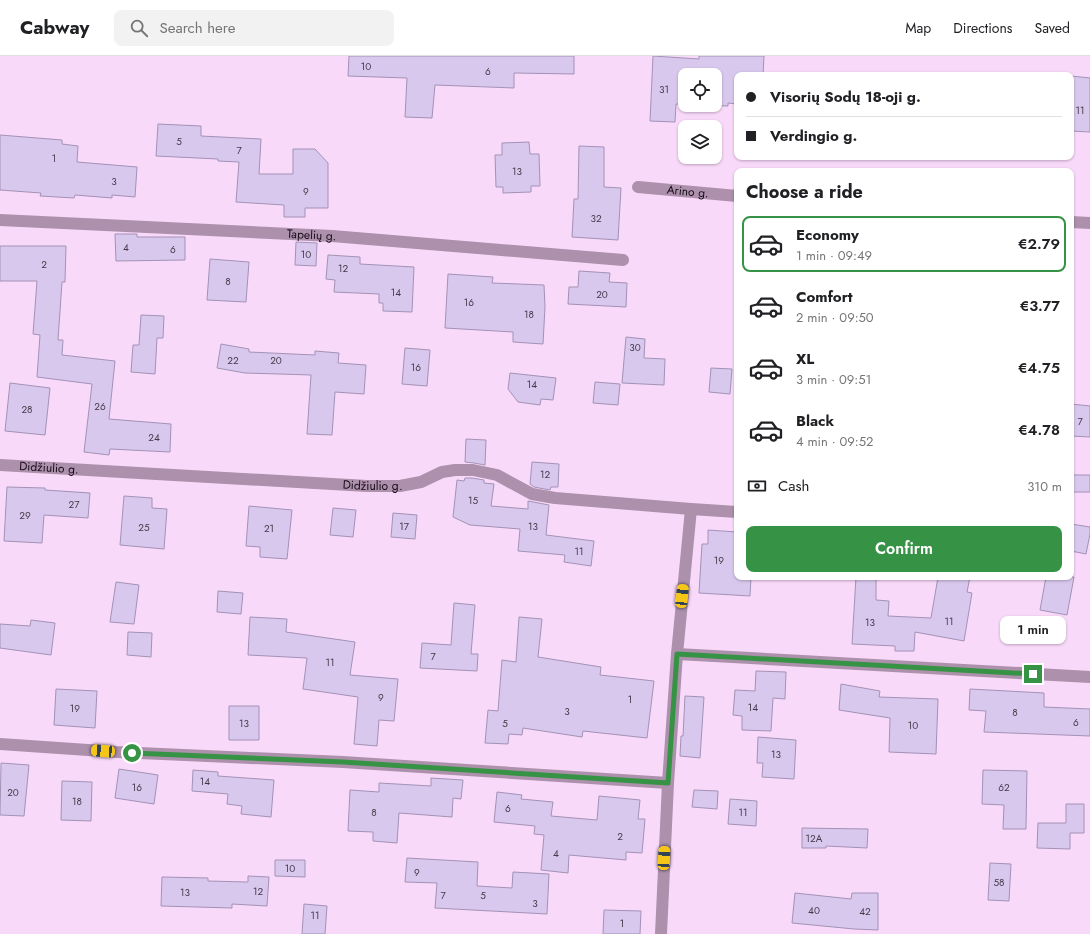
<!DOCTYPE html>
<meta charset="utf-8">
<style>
:root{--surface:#fff;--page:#f2f2f2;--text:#202124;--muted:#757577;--line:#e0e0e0;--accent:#369244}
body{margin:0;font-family:Jost,sans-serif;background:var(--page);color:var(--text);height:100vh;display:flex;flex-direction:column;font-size:15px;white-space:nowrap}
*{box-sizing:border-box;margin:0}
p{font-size:13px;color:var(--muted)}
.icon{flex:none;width:22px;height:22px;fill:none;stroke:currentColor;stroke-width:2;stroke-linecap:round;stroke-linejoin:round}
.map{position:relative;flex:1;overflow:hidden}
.panel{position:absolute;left:734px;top:112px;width:340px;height:412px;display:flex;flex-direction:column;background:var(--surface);border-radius:8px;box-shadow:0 1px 3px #0004}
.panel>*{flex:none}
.hud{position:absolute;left:734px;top:16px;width:340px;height:88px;border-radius:8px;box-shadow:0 1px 3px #0004;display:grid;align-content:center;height:88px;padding:0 12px;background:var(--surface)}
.tools{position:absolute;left:678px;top:12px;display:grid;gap:8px}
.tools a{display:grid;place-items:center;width:44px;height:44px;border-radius:8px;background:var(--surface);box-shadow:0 1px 3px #0004;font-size:20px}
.end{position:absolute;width:18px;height:18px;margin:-9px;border:5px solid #369244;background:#fff;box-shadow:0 0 0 2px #fff}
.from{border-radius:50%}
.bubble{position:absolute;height:28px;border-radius:8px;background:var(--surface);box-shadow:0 1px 3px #0004;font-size:13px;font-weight:600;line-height:28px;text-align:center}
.car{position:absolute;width:12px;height:24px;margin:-12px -6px;border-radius:5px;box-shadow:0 0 3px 1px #0007;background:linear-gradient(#f5c518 24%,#345 0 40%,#f5c518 0 76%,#345 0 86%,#f5c518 0)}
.hud b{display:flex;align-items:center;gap:14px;height:38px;font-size:15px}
.hud b+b{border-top:1px solid var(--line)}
.hud i{width:10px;height:10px;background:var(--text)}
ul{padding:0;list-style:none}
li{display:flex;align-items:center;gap:12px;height:56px;margin:0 8px 6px;padding:0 4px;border:2px solid transparent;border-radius:8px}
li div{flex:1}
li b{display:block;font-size:15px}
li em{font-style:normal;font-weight:600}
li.active{border-color:var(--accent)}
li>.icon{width:36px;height:36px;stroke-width:1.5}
h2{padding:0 12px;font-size:18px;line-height:48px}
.pay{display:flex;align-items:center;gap:10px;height:44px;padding:0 12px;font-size:15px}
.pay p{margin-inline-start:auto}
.button{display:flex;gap:8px;margin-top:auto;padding:8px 12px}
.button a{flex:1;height:46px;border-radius:8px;background:var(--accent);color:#fff;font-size:16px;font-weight:600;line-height:46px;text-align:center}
header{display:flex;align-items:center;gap:24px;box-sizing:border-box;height:56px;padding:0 20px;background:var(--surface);border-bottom:1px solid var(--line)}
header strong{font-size:19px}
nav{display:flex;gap:22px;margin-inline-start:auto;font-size:14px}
.search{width:280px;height:36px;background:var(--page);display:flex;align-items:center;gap:10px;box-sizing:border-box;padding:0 14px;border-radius:8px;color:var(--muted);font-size:15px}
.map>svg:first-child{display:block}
.building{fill:#d9c8ed;stroke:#a392b6}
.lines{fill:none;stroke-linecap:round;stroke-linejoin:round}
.minor{stroke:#ac90ac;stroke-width:12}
.route{stroke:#369244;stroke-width:5}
.labels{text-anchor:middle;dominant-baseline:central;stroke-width:4;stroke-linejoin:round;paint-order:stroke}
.number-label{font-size:10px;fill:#463a4b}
.street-label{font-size:12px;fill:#150a15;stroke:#f9d9f9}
</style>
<header>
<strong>Cabway</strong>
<div class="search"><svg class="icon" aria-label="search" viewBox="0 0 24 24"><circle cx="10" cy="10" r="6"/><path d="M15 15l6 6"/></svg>Search here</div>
<nav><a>Map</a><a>Directions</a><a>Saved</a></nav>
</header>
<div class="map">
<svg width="1090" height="878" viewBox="0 0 1090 878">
<rect width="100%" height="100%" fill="#f9d9f9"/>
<!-- building -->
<path class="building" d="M349,0h225v18l-60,-1v15l-79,-3 -3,33 -27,-1 2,-39 -59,-2z
M653,0l46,3v-3h65l-1,19h-26v29l-9,-1v3l-27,-1h14v-30h-30v29h-9l-1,18 -25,-1z
M1071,20l19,2v54l-19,-1z
M158,68l43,2v10l60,3 -2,35h34v-25h22l13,14v45h-23v9h-21v-12l-48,-3 3,-40 -21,-1v-2l-62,-3z
M0,79l62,5v4l16,2 -1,16 60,5 -2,30 -23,-2v3l-37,-3 -1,3 -34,-2 1,-3 -41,-3z
M529,86l1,12h9l1,32h-9v6l-28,1v-6h-7l-1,-32h7v-12z
M579,90l25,1v40l17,1 -3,52 -46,-3 2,-38h4z
M115,178h22v3h48v23l-69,1z
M296,186l21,1 -1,23 -21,-1z
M0,190h66l-1,36h-3l-4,58h5l-1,15 53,6 -6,58 62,5 -1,28 -60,-3 -1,6 -25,-3 8,-68 -55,-7 3,-42 -7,-1 4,-53h-37z
M328,199l32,2v7l54,3 -2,45 -29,-1v-8h-4v-9l-45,-2 1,-12 -9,-1z
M210,203l39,3 -3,40 -39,-2z
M579,215l31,2 -1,9 18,1 -1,24 -58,-3 1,-17h9z
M448,218l45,3 -1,6 52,2 1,22 -2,37 -30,-2v-10l-68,-4z
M141,259l23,1 -1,22h-6l-2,36 -24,-2 2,-27h6z
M626,281l19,2 -1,19 21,1 -1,26 -42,-2z
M221,288l28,5v3l66,3v-4l24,2 -1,10 28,2 -2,29 -29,-2 -3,43 -25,-1 4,-59 -66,-2 -28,-5z
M405,292l25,2 -3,36 -25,-2z
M711,312l21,1 -2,25 -21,-2z
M510,317l46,5 -3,22 -12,-1 -1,6 -22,-3 -10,-13z
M595,326l25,2 -2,21 -25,-2z
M10,327l40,5 -5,47 -40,-4z
M1071,348l19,2v31l-19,-1z
M466,383l20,1 -1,25 -11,-2 -9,-1z
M532,406l27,2 -1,23h-7l-1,3 -16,-3 -4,-3z
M1071,419h19v17h-19z
M465,422h7l12,2v3l10,1 -3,22 37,3v-8l21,4 -3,30 48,6 -3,25 -27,-4 1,-7 -47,-4 2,-22 -50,-4 -17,-8 4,-37 7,1z
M7,431l38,1v2l45,3 -2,25 -44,-3 -2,28 -38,-2z
M124,440l28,2v10l15,1 -3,40 -44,-4z
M249,450l43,4 -5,49 -27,-2v-10l-14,-1z
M333,452l23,2 -3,27 -23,-2z
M393,457l24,2 -2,24 -24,-2z
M1071,468l19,3v7l-4,20 -15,-3z
M708,474l29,2v45h14l-1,19 -51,-3 3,-49h6z
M856,521h20v23l13,1 -1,15 43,2 7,-41h32l-3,15 5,1 -8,48 -49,-9 -1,19h-19v-5l-43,-2z
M1046,521h28l-7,38 -27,-5z
M116,526l23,3 -5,39 -24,-2z
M218,535l25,2 -2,21 -24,-2z
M454,547l21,2 -4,49h7l-1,17 -57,-3 2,-25 29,2z
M250,561l37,2 -1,13 69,10 -5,33 48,4 -4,42 -15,-1 -2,26 -23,-2 4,-47 -55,-8 4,-31 -59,-3z
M519,561l23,2 -4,38 63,10 -1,8 54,6 -7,57 -64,-7 -1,6 -59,-9 -1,7 -13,-1 -1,10 -23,-1 3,-33 10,1 4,-51 14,2z
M31,564l24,3 -4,32 -51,-7v-24l30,2z
M128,576l24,1 -1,24 -24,-2z
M756,615l30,1 -1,27 -12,-1 -2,33 -29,-1v-14l-9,-1 2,-25 20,1z
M841,628l39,7 -1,6 59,2 -2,55 -47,-2 1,-34 -51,-8z
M56,633l41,2 -2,37 -41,-3z
M970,633l74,4v14l46,2v27l-106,-4 2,-21 -17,-1z
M685,640l19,1 -4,61 -20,-2 1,-20h2z
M229,650h30v34h-30z
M758,681l38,3 -2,39 -32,-2 1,-14h-6z
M1,707l28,2 -5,51 -24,-1z
M119,713l39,6 -4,29 -39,-6z
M193,714l25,2v4l56,4 -3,37 -30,-3 1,-8 -15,-2 1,-10 -36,-3z
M983,714l44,1 -1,58h-23l1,-24 -22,-1z
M431,722l32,2 -2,19 -8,-1 -1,19 -53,-4 -2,30 -24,-2v-9l-25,-1 2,-41 29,2v-9l52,3z
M62,725l30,1 -1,39 -30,-1z
M694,734l24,1 -1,18 -25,-2z
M497,736l25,3 -1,4 32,3 -2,14 46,4 2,-24 41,4 -2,19h7l-3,34 -16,-1v8l-57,-5 -1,18 -27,-3 3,-35 -10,-1 1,-8 -41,-4z
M730,743l27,2 -1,25 -28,-2z
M1066,748h18v29h-14v16l-33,-1 1,-25h28z
M802,772l66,1 -1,19 -41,-2v2h-24z
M407,802l71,4 -1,24 35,2 1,-16 36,2 -2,40 -112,-6 2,-25 -32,-1z
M275,804h30v17l-30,-1z
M990,807l21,1 -2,37 -21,-1z
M248,820l21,1 -2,29 -35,-2v4l-71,-2 1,-29 46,1v3l40,1z
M795,837l56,6 1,-6h26v37l-24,-1 -62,-6z
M304,848l23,2 -2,28h-23z
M604,854l37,1 -1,23h-37z"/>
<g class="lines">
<!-- minor -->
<g class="minor">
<path id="s1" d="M638,131l99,9"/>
<path id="s2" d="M0,164l332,16 291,24"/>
<path d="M1071,166l19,1"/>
<path id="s3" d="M0,409l367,21h33l21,-4 21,-10 13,-2h18l24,5 35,19 23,4 136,11 46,3"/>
<path d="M677,598l413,23"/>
<path d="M0,688l117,8 226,10 325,21"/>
<path d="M661,878l7,-151 9,-129 14,-145"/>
</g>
</g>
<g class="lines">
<!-- route -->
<path class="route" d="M132,697l211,9 325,21 9,-129 356,20"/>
</g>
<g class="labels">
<!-- number labels -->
<g class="number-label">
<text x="366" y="10">10</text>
<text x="488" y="15">6</text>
<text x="664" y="33">31</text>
<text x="1080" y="54">11</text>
<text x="179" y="85">5</text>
<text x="239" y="94">7</text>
<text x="54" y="102">1</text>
<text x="517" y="115">13</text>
<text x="114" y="125">3</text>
<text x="306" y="135">9</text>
<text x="596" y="162">32</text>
<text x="126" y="191">4</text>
<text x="173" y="193">6</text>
<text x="306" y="198">10</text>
<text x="44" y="208">2</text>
<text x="343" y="212">12</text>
<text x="228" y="225">8</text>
<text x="396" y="236">14</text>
<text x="602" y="238">20</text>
<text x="469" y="246">16</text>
<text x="529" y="258">18</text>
<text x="635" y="291">30</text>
<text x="233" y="304">22</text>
<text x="276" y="304">20</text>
<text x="416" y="311">16</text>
<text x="532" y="328">14</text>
<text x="100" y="350">26</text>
<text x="27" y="353">28</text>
<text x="1080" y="365">7</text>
<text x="154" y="381">24</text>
<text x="545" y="418">12</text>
<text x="473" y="444">15</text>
<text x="74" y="448">27</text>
<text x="25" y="459">29</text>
<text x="404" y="470">17</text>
<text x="533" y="470">13</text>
<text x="144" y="471">25</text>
<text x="269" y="472">21</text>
<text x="579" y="495">11</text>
<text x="719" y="504">19</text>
<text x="949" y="565">11</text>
<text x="870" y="566">13</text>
<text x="433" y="600">7</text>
<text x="330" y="606">11</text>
<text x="381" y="641">9</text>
<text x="630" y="643">1</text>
<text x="753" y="651">14</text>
<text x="75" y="652">19</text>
<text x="567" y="655">3</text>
<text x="1015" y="656">8</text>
<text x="1076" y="666">6</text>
<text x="244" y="667">13</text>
<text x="505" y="667">5</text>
<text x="913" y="669">10</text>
<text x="776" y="698">13</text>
<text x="205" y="725">14</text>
<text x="137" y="731">16</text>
<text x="1004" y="731">62</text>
<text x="13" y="736">20</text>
<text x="77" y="745">18</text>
<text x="508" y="752">6</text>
<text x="374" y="756">8</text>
<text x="743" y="756">11</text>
<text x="620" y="780">2</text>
<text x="814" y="782">12A</text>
<text x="556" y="797">4</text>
<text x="290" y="812">10</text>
<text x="417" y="816">9</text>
<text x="999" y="826">58</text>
<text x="258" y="835">12</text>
<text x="185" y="836">13</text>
<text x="443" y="839">7</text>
<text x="483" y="839">5</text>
<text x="535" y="847">3</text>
<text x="814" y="854">40</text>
<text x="865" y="855">42</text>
<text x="315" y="859">11</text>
<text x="622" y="867">1</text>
</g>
<!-- street labels -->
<g class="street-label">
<text stroke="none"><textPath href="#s1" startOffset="50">Arino g.</textPath></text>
<text stroke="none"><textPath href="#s2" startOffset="312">Tapelių g.</textPath></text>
<text stroke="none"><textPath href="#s3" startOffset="49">Didžiulio g.</textPath></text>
<text stroke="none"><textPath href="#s3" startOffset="373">Didžiulio g.</textPath></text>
</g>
</g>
</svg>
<div class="tools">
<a><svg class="icon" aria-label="locate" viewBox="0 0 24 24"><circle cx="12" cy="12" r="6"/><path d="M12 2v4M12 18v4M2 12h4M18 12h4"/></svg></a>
<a><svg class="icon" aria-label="layers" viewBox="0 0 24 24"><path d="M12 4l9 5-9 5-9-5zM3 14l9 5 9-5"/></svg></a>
</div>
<i class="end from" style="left:132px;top:697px"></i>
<i class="end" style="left:1033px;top:618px"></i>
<div class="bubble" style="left:1000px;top:560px;width:66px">1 min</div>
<i class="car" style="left:682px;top:540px;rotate:6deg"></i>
<i class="car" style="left:103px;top:695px;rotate:274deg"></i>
<i class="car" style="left:664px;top:802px;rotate:3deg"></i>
<div class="hud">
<b><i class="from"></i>Visorių Sodų 18-oji g.</b>
<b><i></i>Verdingio g.</b>
</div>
<section class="panel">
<h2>Choose a ride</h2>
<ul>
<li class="active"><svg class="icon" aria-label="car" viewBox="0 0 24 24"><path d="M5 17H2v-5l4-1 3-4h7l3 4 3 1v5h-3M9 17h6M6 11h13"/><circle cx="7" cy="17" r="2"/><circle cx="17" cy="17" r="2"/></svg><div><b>Economy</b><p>1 min · 09:49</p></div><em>€2.79</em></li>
<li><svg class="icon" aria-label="car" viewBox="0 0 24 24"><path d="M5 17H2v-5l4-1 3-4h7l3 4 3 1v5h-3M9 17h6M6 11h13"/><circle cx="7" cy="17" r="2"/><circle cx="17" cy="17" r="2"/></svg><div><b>Comfort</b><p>2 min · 09:50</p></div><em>€3.77</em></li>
<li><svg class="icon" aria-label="car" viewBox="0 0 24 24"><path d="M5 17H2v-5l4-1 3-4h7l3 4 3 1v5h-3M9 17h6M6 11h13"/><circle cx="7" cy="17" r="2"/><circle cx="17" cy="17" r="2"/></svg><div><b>XL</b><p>3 min · 09:51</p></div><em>€4.75</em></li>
<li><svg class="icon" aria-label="car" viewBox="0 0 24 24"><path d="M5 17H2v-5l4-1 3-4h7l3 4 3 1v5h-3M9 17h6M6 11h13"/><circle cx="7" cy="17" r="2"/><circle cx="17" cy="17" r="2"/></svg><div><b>Black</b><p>4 min · 09:52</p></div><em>€4.78</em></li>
</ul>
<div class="pay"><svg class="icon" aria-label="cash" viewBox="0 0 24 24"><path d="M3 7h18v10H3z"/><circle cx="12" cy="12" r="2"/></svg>Cash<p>310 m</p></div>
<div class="button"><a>Confirm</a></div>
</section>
</div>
